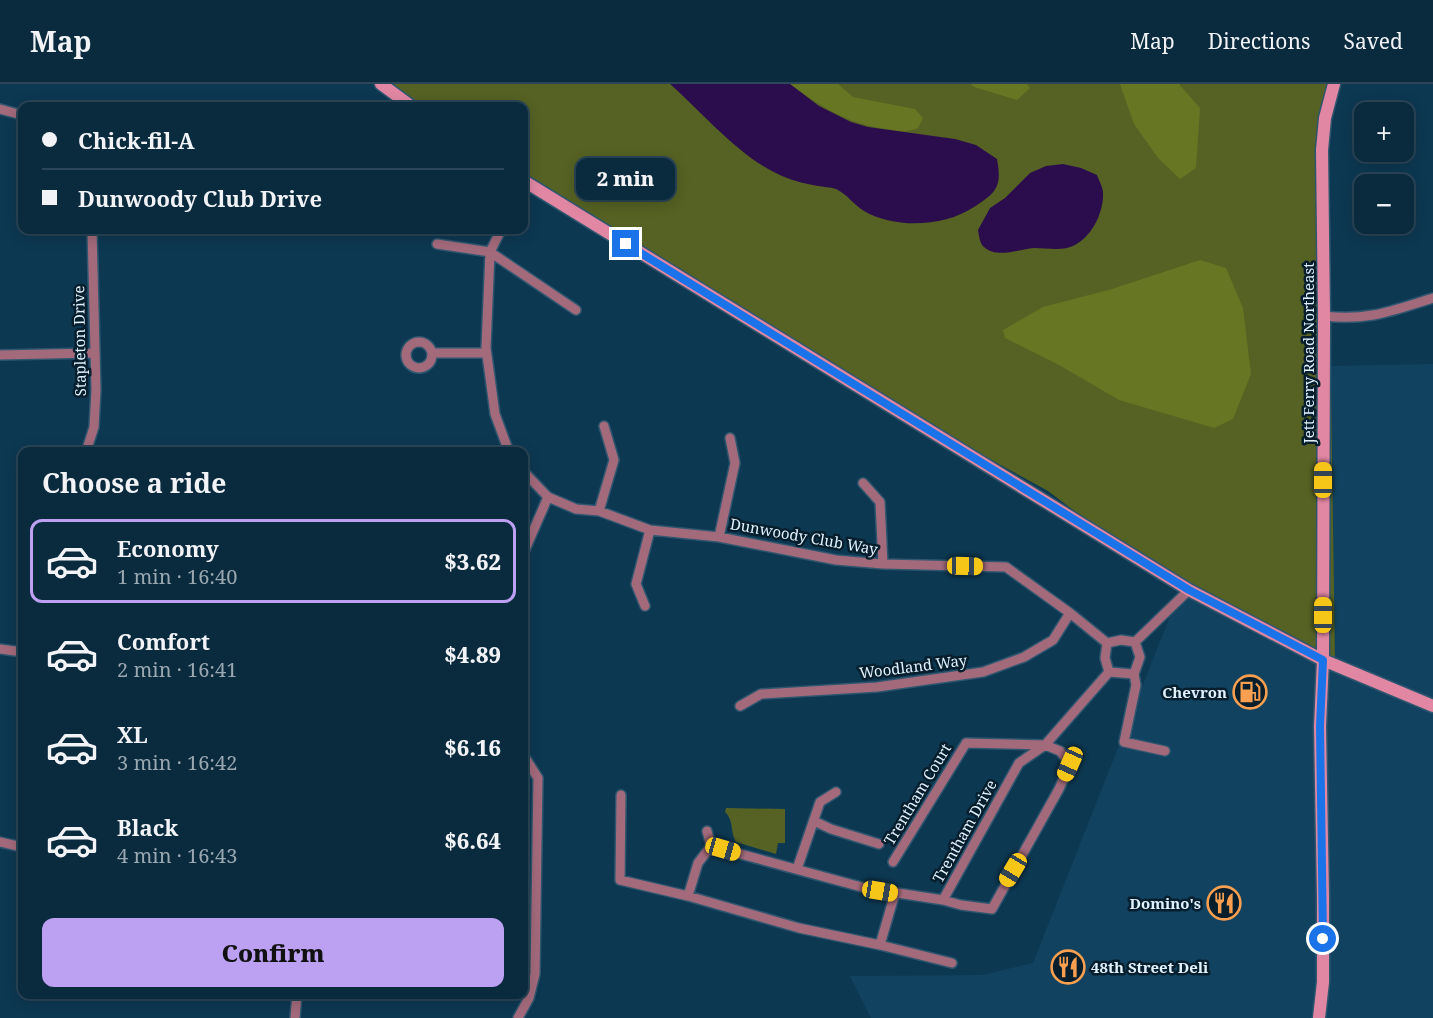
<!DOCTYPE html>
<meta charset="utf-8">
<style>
:root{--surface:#0a2a3e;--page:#183649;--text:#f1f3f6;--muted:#99a7b0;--line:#2a4658;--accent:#bca0f2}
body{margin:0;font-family:"Noto Serif",serif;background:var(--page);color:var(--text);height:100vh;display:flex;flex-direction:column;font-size:22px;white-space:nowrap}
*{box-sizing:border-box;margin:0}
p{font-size:20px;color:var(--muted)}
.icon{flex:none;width:33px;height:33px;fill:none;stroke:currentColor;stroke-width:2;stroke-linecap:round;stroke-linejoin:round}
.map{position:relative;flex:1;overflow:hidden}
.side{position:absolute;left:18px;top:363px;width:510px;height:552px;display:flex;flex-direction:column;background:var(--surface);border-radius:12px;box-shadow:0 3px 15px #0003,0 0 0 2px var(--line)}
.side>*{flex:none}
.banner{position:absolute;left:18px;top:18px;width:510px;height:132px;border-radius:12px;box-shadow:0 3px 15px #0003,0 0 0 2px var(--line);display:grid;align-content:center;height:132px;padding:0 24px;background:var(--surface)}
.fabs{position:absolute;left:1354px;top:18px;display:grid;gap:12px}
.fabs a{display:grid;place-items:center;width:60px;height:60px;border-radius:12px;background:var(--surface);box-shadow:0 3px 15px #0003,0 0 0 2px var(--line);font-size:30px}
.end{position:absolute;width:27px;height:27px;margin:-14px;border:8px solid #1a73e8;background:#fff;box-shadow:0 0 0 3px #fff}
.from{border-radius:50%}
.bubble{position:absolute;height:42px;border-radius:12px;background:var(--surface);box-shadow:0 3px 15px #0003,0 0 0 2px var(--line);font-size:20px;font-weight:800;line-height:42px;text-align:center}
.car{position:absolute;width:18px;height:36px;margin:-18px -9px;border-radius:8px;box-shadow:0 0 4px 2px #0007;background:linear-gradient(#f5c518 24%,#345 0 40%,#f5c518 0 76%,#345 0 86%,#f5c518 0)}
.banner b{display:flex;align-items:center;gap:21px;height:57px;font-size:22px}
.banner b+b{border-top:2px solid var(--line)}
.banner i{width:15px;height:15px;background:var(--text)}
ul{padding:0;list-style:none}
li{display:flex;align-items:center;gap:18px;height:84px;margin:0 12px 9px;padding:0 12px;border:3px solid transparent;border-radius:12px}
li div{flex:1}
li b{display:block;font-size:22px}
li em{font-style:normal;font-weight:800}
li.active{border-color:var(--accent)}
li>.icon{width:54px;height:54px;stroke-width:1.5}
h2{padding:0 24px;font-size:27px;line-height:72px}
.button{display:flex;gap:12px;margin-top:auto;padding:12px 24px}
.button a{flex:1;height:69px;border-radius:12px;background:var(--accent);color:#111;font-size:24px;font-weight:800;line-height:69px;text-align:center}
header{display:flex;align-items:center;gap:36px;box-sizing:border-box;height:84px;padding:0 30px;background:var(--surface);border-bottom:2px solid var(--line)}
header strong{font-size:28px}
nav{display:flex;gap:33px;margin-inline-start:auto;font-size:21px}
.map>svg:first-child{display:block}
.built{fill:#114360}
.green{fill:#556223}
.forest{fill:#667623}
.water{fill:#2b0d4d}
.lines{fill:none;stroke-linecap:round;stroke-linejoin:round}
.street-casing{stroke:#2f566e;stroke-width:12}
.secondary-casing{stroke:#2f566e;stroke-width:15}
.street{stroke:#a36a7c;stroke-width:9}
.secondary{stroke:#e187a4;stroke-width:12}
.route{stroke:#1a73e8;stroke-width:8}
.labels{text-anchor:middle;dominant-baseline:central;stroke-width:5;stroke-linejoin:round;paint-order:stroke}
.street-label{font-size:15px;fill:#e1f2fe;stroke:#071e2d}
.poi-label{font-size:15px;font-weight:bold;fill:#e1f2fe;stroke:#071e2d;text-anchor:end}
</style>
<header>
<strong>Map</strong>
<nav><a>Map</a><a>Directions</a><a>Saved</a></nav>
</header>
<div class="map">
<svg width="1433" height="934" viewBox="0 0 1433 934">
<rect width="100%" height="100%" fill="#0d3852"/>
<!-- built -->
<path class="built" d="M1433,280v654h-562l-21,-42 132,-1 51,-12 147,-372 155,69 -4,-294z"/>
<!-- green -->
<path class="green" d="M385,0h946l-4,26 8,550 -155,-69 -132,-100 -190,-104 -120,-75 -139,-93 -54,-22 -21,-17v-74h-102z
M726,724l59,1v34h-7l-2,11 -40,-12c-6,-10 -2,-22 -11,-30z"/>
<!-- forest -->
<path class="forest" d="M790,0h48l15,13 62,12 8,9 -5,10c-12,5 -20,3 -32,1 -38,-5 -65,-22 -96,-45z
M971,0h56l3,4 -13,12 -43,-13z
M1120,0h59l21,24 -4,60 -16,11 -22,-21 -24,-34z
M1200,176l26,8 17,40 8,66 -18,45 -19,9 -95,-28 -60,-35 -54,-27 -2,-8 40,-23 69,-18z"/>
<!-- water -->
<path class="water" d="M670,0h120l29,22 32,16 17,5 87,12 21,6 21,14c5,28 0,33 -23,48 -30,20 -79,22 -110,4 -10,-6 -17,-17 -28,-22 -6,-2 -13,-2 -18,-3 -12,-2 -24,-5 -36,-10 -42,-18 -77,-61 -112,-92z
M1063,80l18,4 16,7c2,6 6,12 6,18 1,21 -14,50 -36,55 -11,2 -22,0 -33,0 -15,1 -37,11 -50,-1 -4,-3 -5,-11 -6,-17l12,-22 15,-10 25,-25 16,-7z"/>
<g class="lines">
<defs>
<path id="street" d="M0,25l22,6
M501,146l-11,22 -4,96 9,66 14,38
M437,160l53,8 86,58
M1324,232c45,5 67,-5 109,-18
M406 271a13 13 0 1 1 26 0a13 13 0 1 1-26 0Z
M432,269h54
M0,271l94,-2
M86,368l8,-25 2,-37 -4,-160
M524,388l24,25 28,12 23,2 51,19 69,7 117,23 47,4 123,3 64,46 37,30
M863,399l17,19 3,62
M599,427l15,-51 -10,-34
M719,453l16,-74 -5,-25
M524,468l24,-55
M645,522l-9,-22 14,-54
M1135,558l54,-52
M1107,559l14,-3 14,2 5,15 -6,17 2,11 -12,57 41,9
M1107,559l-2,15 4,14 25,2
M0,565l22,3
M740,622l21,-12 116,-7 106,-15 41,-15 29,-17 17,-27
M621,711l-1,85 68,16 10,-33 13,-17 -4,-15
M814,737l17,8 48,15
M0,758l22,5
M711,762l154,42 78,12 18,5 31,4 67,-120 11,-25 -10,-13 -15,-6 -79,-2 -73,119
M797,785l23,-67 16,-10
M688,812l111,32 81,17 72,18
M943,816l76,-137 26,-18 64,-73
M880,861l15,-52
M295,934l2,-24
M518,934l11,-20 6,-24 3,-196 -14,-22"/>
<path id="secondary" d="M381,0l30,22
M524,97l665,409 134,70 110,46
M1319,934l4,-36v-86l-3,-170 3,-66 1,-344 -2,-166 3,-32 9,-34"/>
</defs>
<!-- street casing -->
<use href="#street" class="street-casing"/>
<!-- secondary casing -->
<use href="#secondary" class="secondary-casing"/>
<!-- street -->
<use href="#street" class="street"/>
<!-- secondary -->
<use href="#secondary" class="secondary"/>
</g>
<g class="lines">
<!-- route -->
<path class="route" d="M626,160l563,346 134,70 -3,66 3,213"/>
</g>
<!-- icons -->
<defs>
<symbol id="fuel-ring" viewBox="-11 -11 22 22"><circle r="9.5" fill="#071e2d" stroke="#fa9f4f" stroke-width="1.5"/><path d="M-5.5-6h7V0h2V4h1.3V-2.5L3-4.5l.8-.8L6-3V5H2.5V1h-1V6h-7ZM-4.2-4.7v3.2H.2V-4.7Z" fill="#fa9f4f"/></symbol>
<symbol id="restaurant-ring" viewBox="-11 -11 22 22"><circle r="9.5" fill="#071e2d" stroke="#fa9f4f" stroke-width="1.5"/><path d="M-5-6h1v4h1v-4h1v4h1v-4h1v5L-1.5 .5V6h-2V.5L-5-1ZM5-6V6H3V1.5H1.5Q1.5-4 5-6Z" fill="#fa9f4f"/></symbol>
</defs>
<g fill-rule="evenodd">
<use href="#fuel-ring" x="1231" y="589" width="38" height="38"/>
<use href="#restaurant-ring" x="1205" y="800" width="38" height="38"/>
<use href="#restaurant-ring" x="1049" y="864" width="38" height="38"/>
</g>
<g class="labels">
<!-- street labels -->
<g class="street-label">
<text transform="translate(79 257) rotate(-91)">Stapleton Drive</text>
<text transform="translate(1308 269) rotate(-90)">Jett Ferry Road Northeast</text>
<text transform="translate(804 452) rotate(10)">Dunwoody Club Way</text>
<text transform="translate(913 582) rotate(-7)">Woodland Way</text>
<text transform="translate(917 710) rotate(-59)">Trentham Court</text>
<text transform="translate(964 747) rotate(-61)">Trentham Drive</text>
</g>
<!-- poi labels -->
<g class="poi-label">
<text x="1227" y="608">Chevron</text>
<text x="1201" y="819">Domino's</text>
<text x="1091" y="883" text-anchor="start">48th Street Deli</text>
</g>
</g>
</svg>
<div class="fabs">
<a>+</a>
<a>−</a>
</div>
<i class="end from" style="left:1323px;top:855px"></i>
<i class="end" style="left:626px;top:160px"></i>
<div class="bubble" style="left:576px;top:74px;width:99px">2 min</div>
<i class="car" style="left:1323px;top:396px;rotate:0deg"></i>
<i class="car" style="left:965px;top:482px;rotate:91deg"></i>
<i class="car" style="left:1323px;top:531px;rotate:0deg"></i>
<i class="car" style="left:1070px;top:680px;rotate:204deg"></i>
<i class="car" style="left:723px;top:765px;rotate:106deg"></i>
<i class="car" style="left:1013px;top:786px;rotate:211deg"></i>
<i class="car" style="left:880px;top:807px;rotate:99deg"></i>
<div class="banner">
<b><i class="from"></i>Chick-fil-A</b>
<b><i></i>Dunwoody Club Drive</b>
</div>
<section class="side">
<h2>Choose a ride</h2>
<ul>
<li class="active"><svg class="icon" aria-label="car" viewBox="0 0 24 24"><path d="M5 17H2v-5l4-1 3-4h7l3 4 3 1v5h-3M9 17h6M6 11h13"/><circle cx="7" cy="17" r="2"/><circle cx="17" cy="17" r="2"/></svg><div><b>Economy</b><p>1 min · 16:40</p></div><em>$3.62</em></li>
<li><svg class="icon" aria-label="car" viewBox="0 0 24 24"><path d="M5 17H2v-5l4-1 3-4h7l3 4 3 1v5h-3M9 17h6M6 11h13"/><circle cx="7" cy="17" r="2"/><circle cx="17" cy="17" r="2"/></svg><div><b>Comfort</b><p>2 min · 16:41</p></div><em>$4.89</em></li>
<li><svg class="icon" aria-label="car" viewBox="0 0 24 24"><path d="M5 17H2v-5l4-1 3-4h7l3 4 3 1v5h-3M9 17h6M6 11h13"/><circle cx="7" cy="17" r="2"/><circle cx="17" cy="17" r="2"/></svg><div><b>XL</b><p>3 min · 16:42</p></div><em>$6.16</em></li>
<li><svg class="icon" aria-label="car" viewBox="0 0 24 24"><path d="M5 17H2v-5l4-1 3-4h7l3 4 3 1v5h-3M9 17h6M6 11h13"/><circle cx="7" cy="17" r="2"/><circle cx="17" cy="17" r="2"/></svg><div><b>Black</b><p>4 min · 16:43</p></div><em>$6.64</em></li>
</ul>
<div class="button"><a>Confirm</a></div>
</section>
</div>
